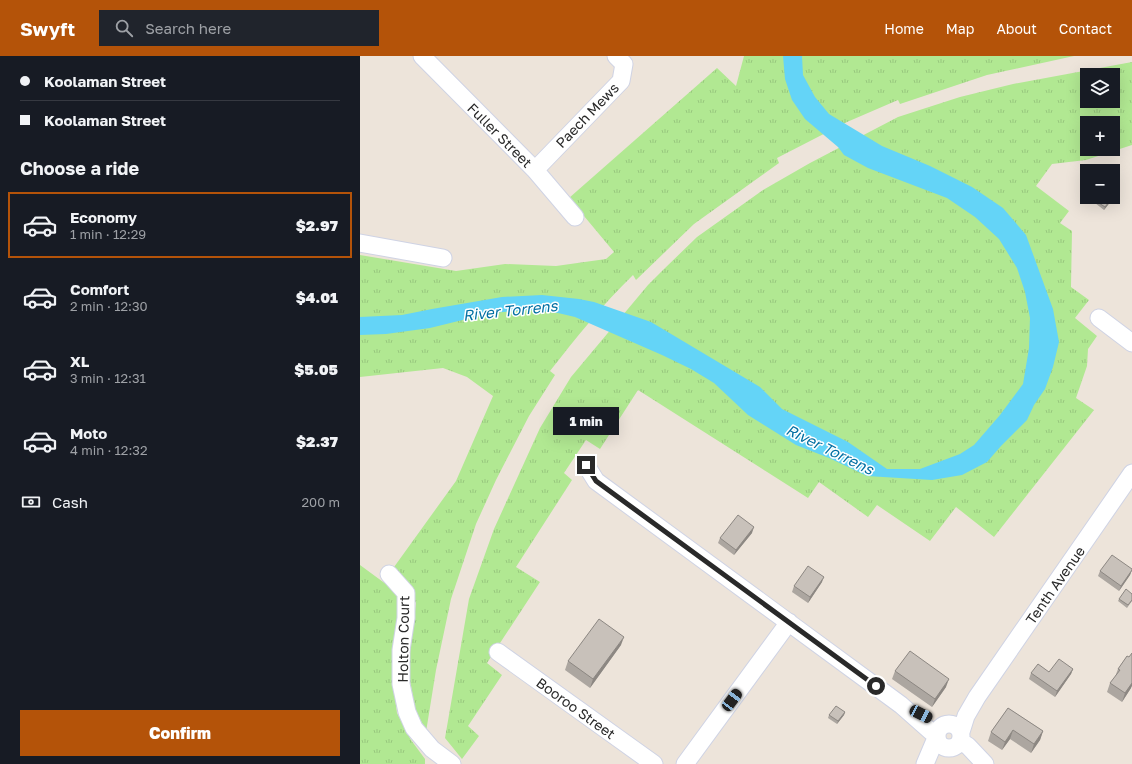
<!DOCTYPE html>
<meta charset="utf-8">
<style>
:root{--surface:#171b24;--page:#20242c;--text:#f1f3f6;--muted:#9ea1a6;--line:#363941;--accent:#b45309}
body{margin:0;font-family:"Golos Text",sans-serif;background:var(--page);color:var(--text);height:100vh;display:flex;flex-direction:column;font-size:15px;white-space:nowrap}
*{box-sizing:border-box;margin:0}
p{font-size:13px;color:var(--muted)}
.icon{flex:none;width:22px;height:22px;fill:none;stroke:currentColor;stroke-width:2;stroke-linecap:round;stroke-linejoin:round}
.map{position:relative;flex:1;overflow:hidden}
.panel{display:flex;flex-direction:column;background:var(--surface);width:360px}
.panel>*{flex:none}
.banner{display:grid;align-content:center;height:88px;padding:0 20px;background:var(--surface)}
.buttons{position:absolute;left:720px;top:12px;display:grid;gap:8px}
.buttons a{display:grid;place-items:center;width:40px;height:40px;border-radius:0px;background:var(--surface);box-shadow:0 4px 16px #0002;font-size:20px}
.end{position:absolute;width:18px;height:18px;margin:-9px;border:5px solid #292929;background:#fff;box-shadow:0 0 0 2px #fff}
.from{border-radius:50%}
.bubble{position:absolute;height:28px;border-radius:0px;background:var(--surface);box-shadow:0 4px 16px #0002;font-size:13px;font-weight:800;line-height:28px;text-align:center}
.car{position:absolute;width:12px;height:24px;margin:-12px -6px;border-radius:5px;box-shadow:0 0 3px 1px #0007;background:linear-gradient(#222 24%,#8ab4d8 0 40%,#222 0 76%,#8ab4d8 0 86%,#222 0)}
.banner b{display:flex;align-items:center;gap:14px;height:38px;font-size:15px}
.banner b+b{border-top:1px solid var(--line)}
.banner i{width:10px;height:10px;background:var(--text)}
ul{padding:0;list-style:none}
li{display:flex;align-items:center;gap:12px;height:66px;margin:0 8px 6px;padding:0 12px;border:2px solid transparent;border-radius:0px}
li div{flex:1}
li b{display:block;font-size:15px}
li em{font-style:normal;font-weight:800}
li.current{border-color:var(--accent)}
li>.icon{width:36px;height:36px;stroke-width:1.5}
h2{padding:0 20px;font-size:18px;line-height:48px}
.pay{display:flex;align-items:center;gap:10px;height:44px;padding:0 20px;font-size:15px}
.pay p{margin-inline-start:auto}
.primary-button{display:flex;gap:8px;margin-top:auto;padding:8px 20px}
.primary-button a{flex:1;height:46px;border-radius:0px;background:var(--accent);color:#fff;font-size:16px;font-weight:800;line-height:46px;text-align:center}
header{display:flex;align-items:center;gap:24px;box-sizing:border-box;height:56px;padding:0 20px;background:var(--accent);color:#fff}
header strong{font-size:19px}
nav{display:flex;gap:22px;margin-inline-start:auto;font-size:14px}
.search{width:280px;height:36px;background:var(--page);display:flex;align-items:center;gap:10px;box-sizing:border-box;padding:0 14px;border-radius:0px;color:var(--muted);font-size:15px}
main{display:flex;flex:1;min-height:0}
.map>svg:first-child{display:block}
.park{fill:url(#park-tufts);fill-rule:evenodd}
.water{fill:#64d4f7}
.lines{fill:none;stroke-linecap:round;stroke-linejoin:round}
.minor-casing{stroke:#cfd3e4;stroke-width:19}
.minor{stroke:#fff;stroke-width:17}
.wall{fill:#aca6a0}
.shaded-wall{fill:#8c8782}
.building{fill:#c8c1ba;stroke:#8c8782}
.route{stroke:#292929;stroke-width:5}
.labels{text-anchor:middle;dominant-baseline:central;stroke-width:3;stroke-linejoin:round;paint-order:stroke}
.street-label{font-size:14px;fill:#292929;stroke:#fff}
.water-label{font-size:15px;font-style:italic;fill:#0370a3;stroke:#fff}
</style>
<header>
<strong>Swyft</strong>
<div class="search"><svg class="icon" aria-label="search" viewBox="0 0 24 24"><circle cx="10" cy="10" r="6"/><path d="M15 15l6 6"/></svg>Search here</div>
<nav><a>Home</a><a>Map</a><a>About</a><a>Contact</a></nav>
</header>
<main>
<section class="panel">
<div class="banner">
<b><i class="from"></i>Koolaman Street</b>
<b><i></i>Koolaman Street</b>
</div>
<h2>Choose a ride</h2>
<ul>
<li class="current"><svg class="icon" aria-label="car" viewBox="0 0 24 24"><path d="M5 17H2v-5l4-1 3-4h7l3 4 3 1v5h-3M9 17h6M6 11h13"/><circle cx="7" cy="17" r="2"/><circle cx="17" cy="17" r="2"/></svg><div><b>Economy</b><p>1 min · 12:29</p></div><em>$2.97</em></li>
<li><svg class="icon" aria-label="car" viewBox="0 0 24 24"><path d="M5 17H2v-5l4-1 3-4h7l3 4 3 1v5h-3M9 17h6M6 11h13"/><circle cx="7" cy="17" r="2"/><circle cx="17" cy="17" r="2"/></svg><div><b>Comfort</b><p>2 min · 12:30</p></div><em>$4.01</em></li>
<li><svg class="icon" aria-label="car" viewBox="0 0 24 24"><path d="M5 17H2v-5l4-1 3-4h7l3 4 3 1v5h-3M9 17h6M6 11h13"/><circle cx="7" cy="17" r="2"/><circle cx="17" cy="17" r="2"/></svg><div><b>XL</b><p>3 min · 12:31</p></div><em>$5.05</em></li>
<li><svg class="icon" aria-label="car" viewBox="0 0 24 24"><path d="M5 17H2v-5l4-1 3-4h7l3 4 3 1v5h-3M9 17h6M6 11h13"/><circle cx="7" cy="17" r="2"/><circle cx="17" cy="17" r="2"/></svg><div><b>Moto</b><p>4 min · 12:32</p></div><em>$2.37</em></li>
</ul>
<div class="pay"><svg class="icon" aria-label="cash" viewBox="0 0 24 24"><path d="M3 7h18v10H3z"/><circle cx="12" cy="12" r="2"/></svg>Cash<p>200 m</p></div>
<div class="primary-button"><a>Confirm</a></div>
</section>
<div class="map">
<svg width="772" height="708" viewBox="0 0 772 708">
<defs>
<pattern id="park-tufts" width="24" height="20" patternUnits="userSpaceOnUse"><rect width="24" height="20" fill="#b1e892"/><path d="M3 7l-1-3M5 7V3M7 7l1-3M15 17l-1-3M17 17v-4M19 17l1-3" fill="none" stroke="#98c77e"/></pattern>
</defs>
<rect width="100%" height="100%" fill="#ede4da"/>
<!-- park -->
<path class="park" d="M384,0h330l-87,19 -87,29 -2,-4 -51,22 -70,36 2,5 -85,61 -58,56 -3,-5c-31,30 -57,63 -83,96l5,4 -26,41 -33,64 -20,44 -25,75 -15,71 -10,62 -11,-24 -7,-38 8,-67 -9,-18 -18,-11 67,-93 37,-85 -26,-19 -24,-9 -83,9v-122l96,16 49,-7 51,2 50,-7 8,-7 -45,-54 148,-130 19,18z
M772,6v83l-46,15 -34,4 -16,22 33,25 -9,12 12,8 -1,56 18,13 -14,18 22,18 -9,13 -1,17 -11,32 18,12 -100,127 -38,-30 -26,34 -53,-36 -9,12 -49,-35 -11,16 -170,-108 -38,59 -14,-9 -22,33 8,7 -56,87 24,15 -53,81 15,12 -34,51 11,10 -17,23 -17,-21 24,-139 25,-70 46,-101 31,-51 77,-92 16,-16 33,-32 66,-47 47,-27 88,-46 62,-20 53,-13zM727,19h26v26h-26zM727,67h26v26h-26z
M0,509l34,25 6,12 -7,80 4,31 14,27 14,19v5h-65z"/>
<!-- water -->
<path class="water" d="M423,0h19l1,19 12,22 14,17 53,32 48,20 42,21 31,21 23,27 27,74 6,33 -6,25 -8,22 -11,16 -7,15 -26,26 -14,16 -25,13 -30,5 -65,-4 -38,-18 -33,-13 -48,-30 -34,-32 -23,-14 -29,-14 -87,-38 -17,-4 -29,-3 -38,3 -61,15 -44,6 -26,1v-18l42,-2 30,-6 70,-12 40,-2 37,4 15,3 57,20 109,65 22,22 66,33 39,27h33l40,-15 14,-9 26,-30 23,-31 6,-36 1,-30 -5,-26 -8,-24 -18,-29 -24,-22 -28,-19 -79,-30 -24,-13 -6,-8 -33,-28 -13,-19 -7,-21z"/>
<g class="lines">
<defs>
<path id="minor" d="M62,0l113,114 40,47
M175,114l86,-89 3,-17 -8,-8
M0,187l83,15
M739,262l33,25
M226,409l10,16 305,224 35,31
M29,518l17,19v25l-5,32v34l6,28 7,16 18,21 20,15
M138,596l156,112
M577 680a12 12 0 1 1 24 0a12 12 0 1 1-24 0Z
M601,676l5,-16 11,-19 155,-224
M600,685l8,5 17,18
M325,708l104,-142
M565,708l11,-26"/>
</defs>
<!-- minor casing -->
<use href="#minor" class="minor-casing"/>
<!-- minor -->
<use href="#minor" class="minor"/>
</g>
<!-- wall -->
<path class="wall" d="M736,145h15l-7,9 -9,-7z
M392,477l-18,22 -16,-12 2,-5z
M772,513l-2,6 -11,16 -21,-15 2,-5z
M462,526l-14,21 -16,-11 2,-6z
M759,543l13,2 -5,7 -9,-7z
M261,589l-31,43 -25,-18 3,-9z
M767,600l4,32 -9,14 -15,-10 3,-9 5,-6 3,-8z
M713,613l-2,5 -16,23 -26,-18 2,-6 18,-1z
M535,615l51,16 -14,20 -40,-28z
M648,652l35,23 -3,9 -9,13 -21,-14 -8,11 -14,-9 3,-9z
M485,656l-1,3 -7,9 -9,-6 1,-3z"/>
<!-- shaded-wall -->
<path class="shaded-wall" d="M752,142l-1,3 -7,9 1,-3z
M394,471l-2,6 -18,22 2,-5z
M772,514l-2,5 -11,16 2,-5z
M464,521l-2,5 -14,21 2,-6z
M264,581l-3,8 -31,43 3,-9z
M713,613l-2,5 -16,23 2,-6z
M589,623l-3,8 -14,20 3,-8z
M772,624v6l-1,2 -9,14 3,-9z
M485,656l-1,3 -7,9 1,-3z
M653,674l-3,9 -8,11 3,-8z
M683,675l-3,9 -9,13 3,-9z"/>
<!-- building -->
<path class="building" d="M738,141h12l2,1 -7,9 -9,-6z
M378,459l16,12 -18,23 -16,-12z
M752,499l20,14v1l-11,16 -21,-15z
M448,510l16,11 -14,20 -16,-11z
M766,533l6,5v6l-4,5 -9,-6z
M239,563l25,18 -31,42 -25,-18z
M550,595l39,28 -14,20 -40,-28z
M772,597v30l-7,10 -15,-10 10,-13 -2,-1 9,-13 2,1z
M699,603l14,10 -16,22 -26,-18 7,-9 11,8z
M476,650l9,6 -7,9 -9,-6z
M648,652l35,23 -9,13 -21,-14 -8,12 -14,-10z"/>
<g class="lines">
<!-- route -->
<path class="route" d="M226,409l10,16 280,205"/>
</g>
<g class="labels">
<!-- street labels -->
<g class="street-label">
<text transform="translate(227 59) rotate(-46)">Paech Mews</text>
<text transform="translate(140 79) rotate(45)">Fuller Street</text>
<text transform="translate(695 529) rotate(-55)">Tenth Avenue</text>
<text transform="translate(43 583) rotate(-89)">Holton Court</text>
<text transform="translate(216 652) rotate(36)">Booroo Street</text>
</g>
<!-- water labels -->
<g class="water-label">
<text transform="translate(150 254) rotate(-6)">River Torrens</text>
<text transform="translate(470 393) rotate(26)">River Torrens</text>
</g>
</g>
</svg>
<div class="buttons">
<a><svg class="icon" aria-label="layers" viewBox="0 0 24 24"><path d="M12 4l9 5-9 5-9-5zM3 14l9 5 9-5"/></svg></a>
<a>+</a>
<a>−</a>
</div>
<i class="end from" style="left:516px;top:630px"></i>
<i class="end" style="left:226px;top:409px"></i>
<div class="bubble" style="left:193px;top:351px;width:66px">1 min</div>
<i class="car" style="left:372px;top:644px;rotate:37deg"></i>
<i class="car" style="left:561px;top:658px;rotate:117deg"></i>
</div>
</main>
